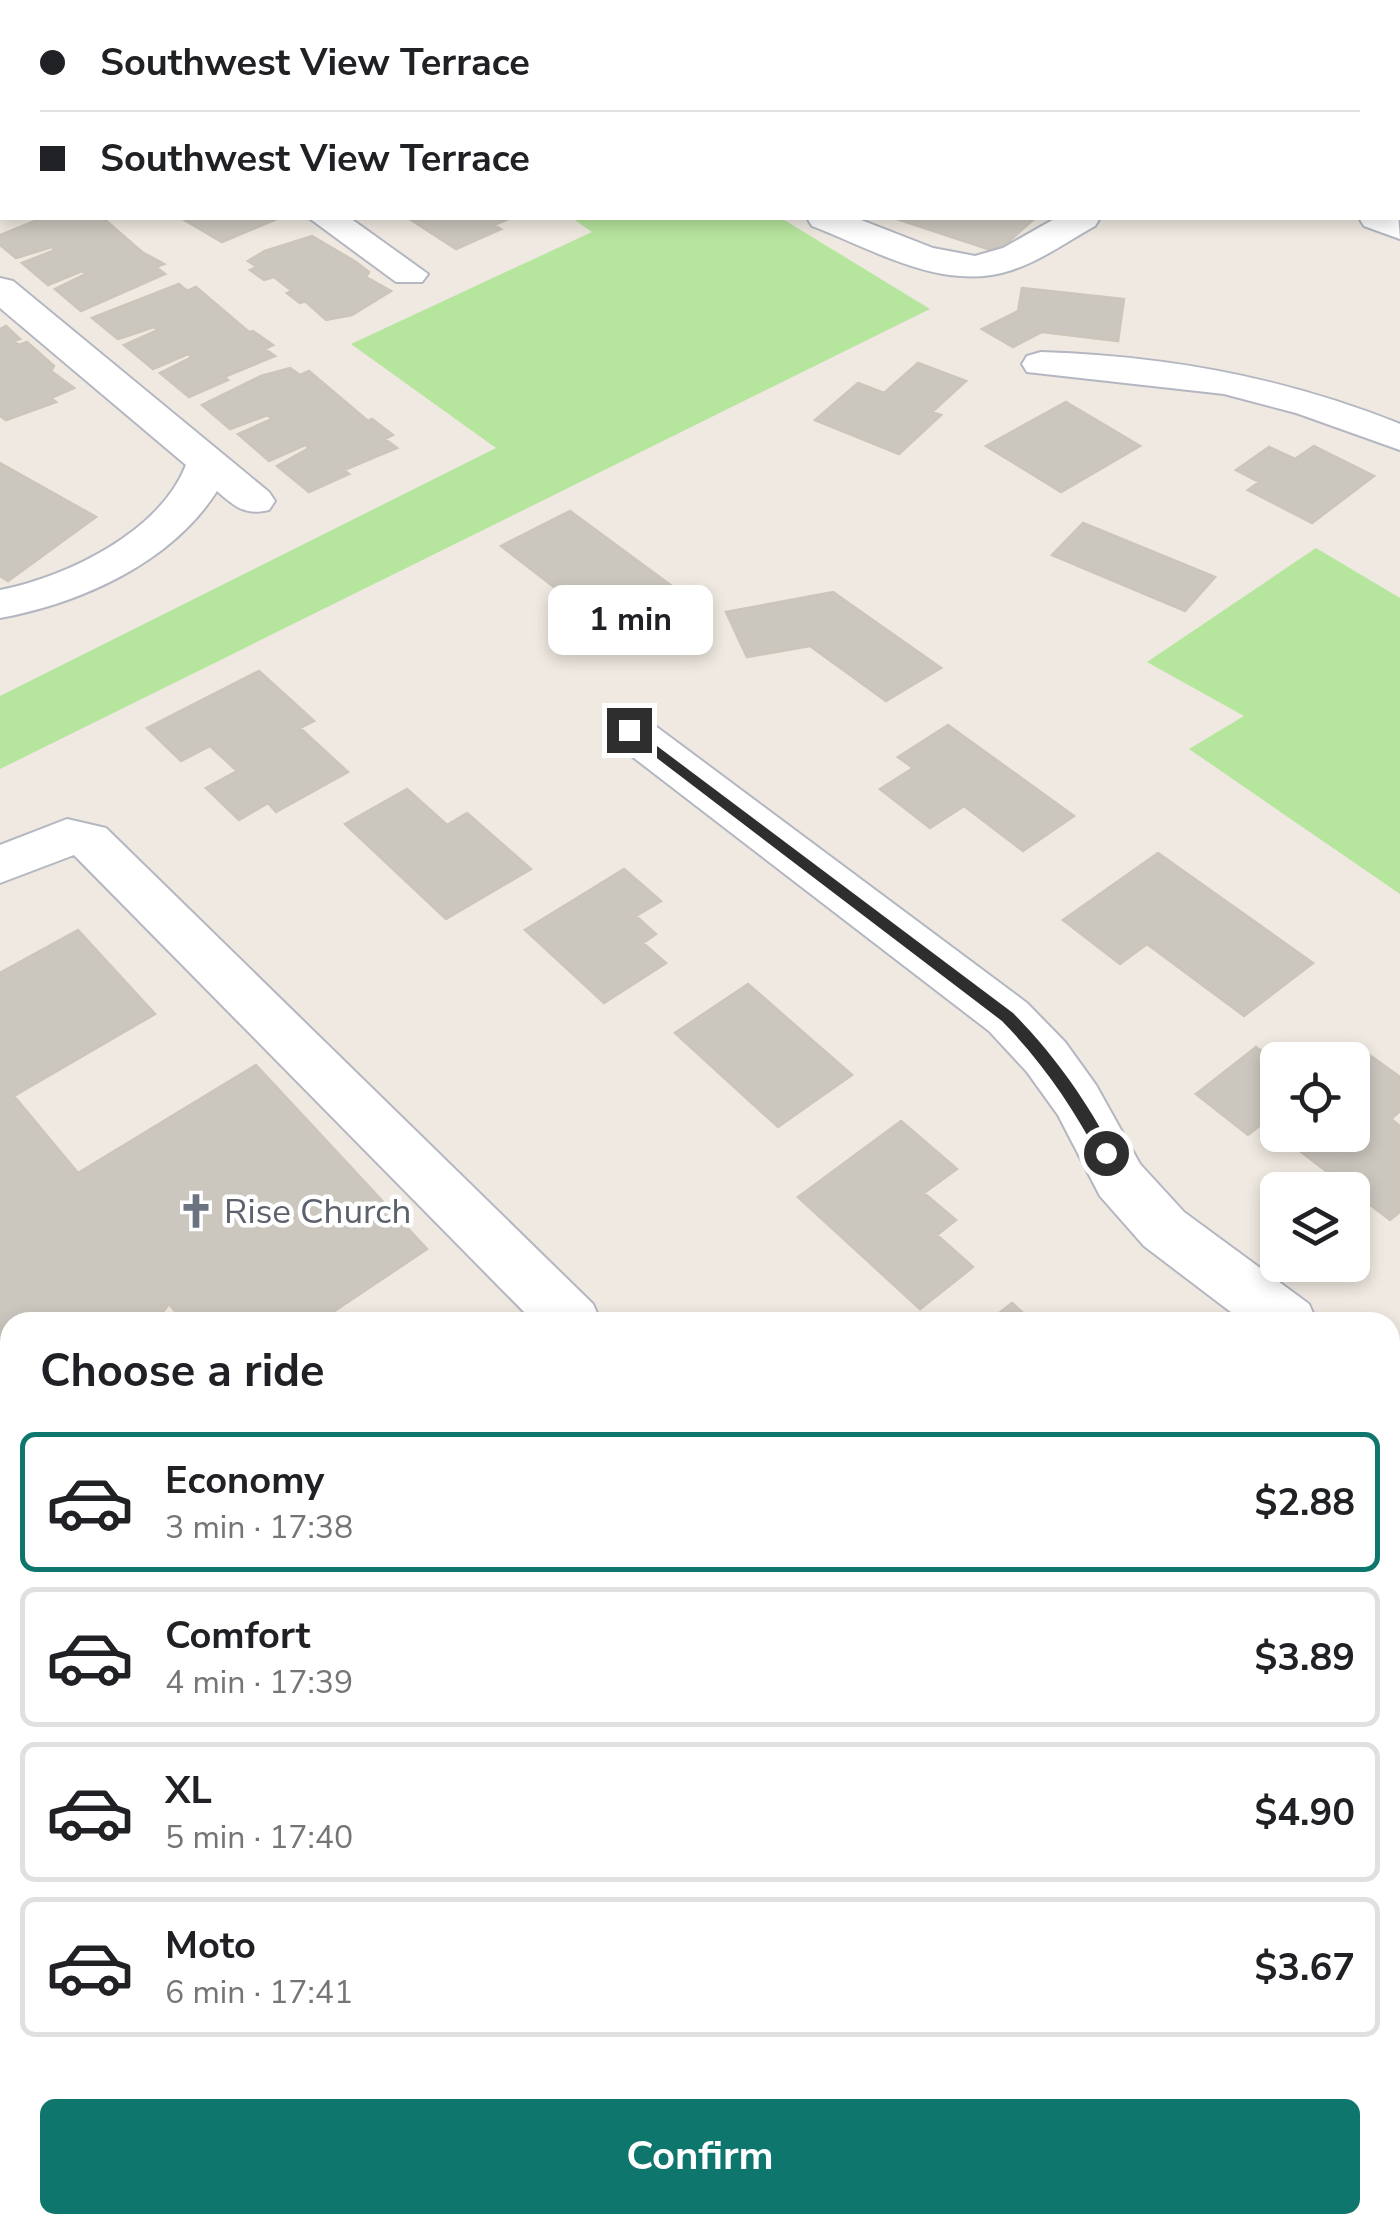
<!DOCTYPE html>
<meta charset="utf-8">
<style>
:root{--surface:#fff;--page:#f6f6f6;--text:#202124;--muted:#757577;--line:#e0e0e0;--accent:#0f766e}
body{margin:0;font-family:"Nunito Sans",sans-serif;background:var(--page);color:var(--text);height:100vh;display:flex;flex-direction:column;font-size:38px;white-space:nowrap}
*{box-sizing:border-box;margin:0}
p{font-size:32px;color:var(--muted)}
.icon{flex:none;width:55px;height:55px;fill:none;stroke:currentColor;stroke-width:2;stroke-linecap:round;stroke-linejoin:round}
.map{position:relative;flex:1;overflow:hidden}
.panel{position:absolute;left:0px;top:1312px;width:1400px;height:922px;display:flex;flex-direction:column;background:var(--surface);border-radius:30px 30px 0 0;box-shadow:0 5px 15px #0003}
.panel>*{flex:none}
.top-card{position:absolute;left:0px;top:0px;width:1400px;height:220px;box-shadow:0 5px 15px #0003;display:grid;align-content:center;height:220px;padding:0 40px;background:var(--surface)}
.fabs{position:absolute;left:1260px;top:1042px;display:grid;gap:20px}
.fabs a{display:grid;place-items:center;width:110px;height:110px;border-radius:15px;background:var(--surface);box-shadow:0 5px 15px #0003;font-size:50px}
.end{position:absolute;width:45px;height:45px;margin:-22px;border:12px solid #2e2e2e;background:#fff;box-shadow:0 0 0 5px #fff}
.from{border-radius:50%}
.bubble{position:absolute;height:70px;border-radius:15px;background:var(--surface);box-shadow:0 5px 15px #0003;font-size:32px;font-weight:700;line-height:70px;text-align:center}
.top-card b{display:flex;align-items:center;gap:35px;height:95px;font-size:38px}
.top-card b+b{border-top:2px solid var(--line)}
.top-card i{width:25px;height:25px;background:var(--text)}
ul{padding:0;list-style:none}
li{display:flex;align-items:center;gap:30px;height:140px;margin:0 20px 15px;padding:0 20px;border:5px solid var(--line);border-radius:15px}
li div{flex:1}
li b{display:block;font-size:38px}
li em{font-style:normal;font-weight:700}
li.on{border-color:var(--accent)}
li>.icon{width:90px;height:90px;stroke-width:1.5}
h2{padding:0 40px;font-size:45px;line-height:120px}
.button{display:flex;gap:20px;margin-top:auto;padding:20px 40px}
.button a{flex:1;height:115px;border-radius:15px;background:var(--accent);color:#fff;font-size:40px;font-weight:700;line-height:115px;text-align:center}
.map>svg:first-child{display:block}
.green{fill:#b6e59e}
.building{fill:#cbc7bf;stroke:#cbc5ba;stroke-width:2.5}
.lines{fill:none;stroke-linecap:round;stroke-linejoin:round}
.minor-casing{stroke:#b4b7c1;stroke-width:4}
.minor{fill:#fff;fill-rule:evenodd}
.route{fill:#2e2e2e}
.labels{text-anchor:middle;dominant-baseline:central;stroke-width:9;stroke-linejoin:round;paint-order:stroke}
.worship-label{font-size:35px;fill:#5b616d;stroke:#fff;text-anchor:start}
</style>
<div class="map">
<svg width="1400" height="2233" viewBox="0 0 1400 2233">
<rect width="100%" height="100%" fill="#efe9e1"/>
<!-- green -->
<path class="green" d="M572,218h209l149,91 -930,460v-73l496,-248 -145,-104 241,-112z
M1316,548l84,50v296l-211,-145 55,-33 -97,-54z"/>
<!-- building -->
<path class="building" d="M78,0h109l3,1 -116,1z
M742,0h101l-102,2z
M42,218h61l39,34 22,12 -8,3 9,7 -84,37 -26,-22 31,-15 -4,-3 -34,14 -26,-22 33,-13 -3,-3 -36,11 -16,-13v-10z
M181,218h98l-57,24z
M408,218h103l-17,7 7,4 -45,20z
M894,218h141l-38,34z
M312,236l44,26 13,10 -3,5 25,14 -39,24 -26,5 -21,-19 -5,2 -13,-10 5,-2 -18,-14 -10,3 -14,-10 7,-3 -9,-6 17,-10z
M179,284l8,7 9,-4 53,45 4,-1 20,14 -8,4 10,7 -51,21 4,3 -39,17 -29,-24 32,-16 -4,-3 -35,15 -29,-24 34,-15 -4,-3 -36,12 -26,-21z
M1022,288l102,11 -6,42 -76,-9 -29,15 -31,-18 36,-18z
M6,326l14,13 -6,2 5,4 8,-3 27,24 -3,5 23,17 -23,10 5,4 -50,18 -6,-4v-87z
M918,363l48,18 -34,31 9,3 -42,39 -84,-34 43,-37 26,10z
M290,368l10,7 9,-4 59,50 4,-2 21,16 -8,4 12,9 -53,22 5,4 -40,18 -32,-26 32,-18 -4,-3 -36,16 -31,-27 34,-15 -4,-4 -38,14 -28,-24 59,-29z
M1066,402l74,44 -79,46 -75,-46z
M1314,446l60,30 -62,47 -64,-33 11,-8 -23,-12 33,-23 26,12z
M0,463l96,54 -88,64 -8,-5z
M570,511l121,89 -70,39 -120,-93z
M1083,523l132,54 -30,34 -133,-56z
M833,592l108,76 -55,33 -76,-55 -63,11 -21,-45z
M259,671l55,50 -14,7 48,44 -72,40 -8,-9 -29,17 -33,-32 31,-17 -27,-25 -29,15 -34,-33z
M948,725l126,91 -51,35 -59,-45 -34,22 -50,-39 33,-21 -15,-11z
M407,789l40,36 20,-12 64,56 -85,50 -101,-95z
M1158,853l155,110 -69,53 -97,-72 -27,20 -57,-44z
M624,869l37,32 -25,15 20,18 -13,9 23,20 -62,40 -79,-73z
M78,930l77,84 -141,82 64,77 178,-108 171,184 -109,73h-134l-15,-18 -14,18h-145v191l-10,6v-546z
M748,984l104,91 -74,52 -103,-94z
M1357,1046l43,31v34l-9,8 9,7v86l-10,8 -111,-85h73v-75h-13z
M1256,1047l22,16v71l-15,-11 -15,12 -52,-41z
M901,1121l56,48 -33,24 32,27 -19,15 36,32 -53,42 -122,-112z
M1012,1303l21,19h-45z
M1390,1736l10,4v127l-10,-4z"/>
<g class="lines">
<defs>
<path id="minor" d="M0,36h2v20h-2z
M1398,114h2v20h-2z
M1398,214l2,25 -36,-13 -5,-8h39z
M309,218h41l78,56 -6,8h-26z
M807,218h49l77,30 42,8 28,-8 53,-30h44l-5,8c-27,15 -53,34 -83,44 -68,23 -137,-20 -200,-44z
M0,278l13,3 256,211 6,9 -6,9c-24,6 -35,-4 -52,-19 -46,72 -136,112 -217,127v-28c67,-13 160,-58 186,-125l-186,-157z
M1041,352c125,4 243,25 359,72v26l-104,-37 -72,-19 -197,-22 -5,-8 5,-8z
M629,714l17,5 381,284 38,39 31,43 44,79 44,48 125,92 8,18h-73l-100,-76 -44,-50 -42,-81 -31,-43 -38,-41 -377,-290 -6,-11 6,-11z
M67,819l39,9 487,476 8,18h-67l-460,-467 -74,28v-38z
M1400,1367v60l-10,4v-60z
M455,2225h84l-3,8h-84z
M741,2225h81l3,8h-81z"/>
</defs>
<!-- minor casing -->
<use href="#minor" class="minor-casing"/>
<!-- minor -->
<use href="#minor" class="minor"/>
</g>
<!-- route -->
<path class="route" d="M629,725l384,288c42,43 73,87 101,140l-2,5h-12c-28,-52 -57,-95 -98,-137l-378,-288z"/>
<!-- icons -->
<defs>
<symbol id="church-bare" viewBox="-9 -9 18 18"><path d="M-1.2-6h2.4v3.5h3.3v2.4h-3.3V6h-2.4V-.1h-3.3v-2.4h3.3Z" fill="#6b7280" stroke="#fff" stroke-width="2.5" paint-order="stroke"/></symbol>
</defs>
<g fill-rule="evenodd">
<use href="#church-bare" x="171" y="1186" width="50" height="50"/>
</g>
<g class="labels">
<!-- worship labels -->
<g class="worship-label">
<text x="224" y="1211">Rise Church</text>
</g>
</g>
</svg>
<div class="fabs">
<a><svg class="icon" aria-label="locate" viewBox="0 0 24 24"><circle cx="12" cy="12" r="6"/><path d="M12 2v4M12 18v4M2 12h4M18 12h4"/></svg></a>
<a><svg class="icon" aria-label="layers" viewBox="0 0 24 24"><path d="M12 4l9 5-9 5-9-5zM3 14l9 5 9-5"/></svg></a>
</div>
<i class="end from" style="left:1106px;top:1153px"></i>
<i class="end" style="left:629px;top:730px"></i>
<div class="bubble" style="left:548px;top:585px;width:165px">1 min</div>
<div class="top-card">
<b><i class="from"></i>Southwest View Terrace</b>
<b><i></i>Southwest View Terrace</b>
</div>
<section class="panel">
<h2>Choose a ride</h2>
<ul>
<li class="on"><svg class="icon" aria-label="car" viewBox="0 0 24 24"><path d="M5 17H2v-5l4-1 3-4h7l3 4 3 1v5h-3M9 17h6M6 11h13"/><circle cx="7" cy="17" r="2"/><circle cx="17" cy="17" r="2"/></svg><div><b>Economy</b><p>3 min · 17:38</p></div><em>$2.88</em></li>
<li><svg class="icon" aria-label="car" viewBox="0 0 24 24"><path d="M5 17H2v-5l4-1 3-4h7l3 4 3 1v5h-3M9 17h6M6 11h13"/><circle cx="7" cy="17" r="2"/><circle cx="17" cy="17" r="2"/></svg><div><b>Comfort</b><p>4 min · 17:39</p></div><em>$3.89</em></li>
<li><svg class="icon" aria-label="car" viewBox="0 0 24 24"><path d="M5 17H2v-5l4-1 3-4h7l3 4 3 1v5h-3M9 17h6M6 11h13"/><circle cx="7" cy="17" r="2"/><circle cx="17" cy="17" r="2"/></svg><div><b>XL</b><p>5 min · 17:40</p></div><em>$4.90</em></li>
<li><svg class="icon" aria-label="car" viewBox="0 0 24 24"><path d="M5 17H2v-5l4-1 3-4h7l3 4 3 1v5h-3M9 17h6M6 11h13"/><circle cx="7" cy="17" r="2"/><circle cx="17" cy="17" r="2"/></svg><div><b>Moto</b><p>6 min · 17:41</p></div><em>$3.67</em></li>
</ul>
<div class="button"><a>Confirm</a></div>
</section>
</div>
